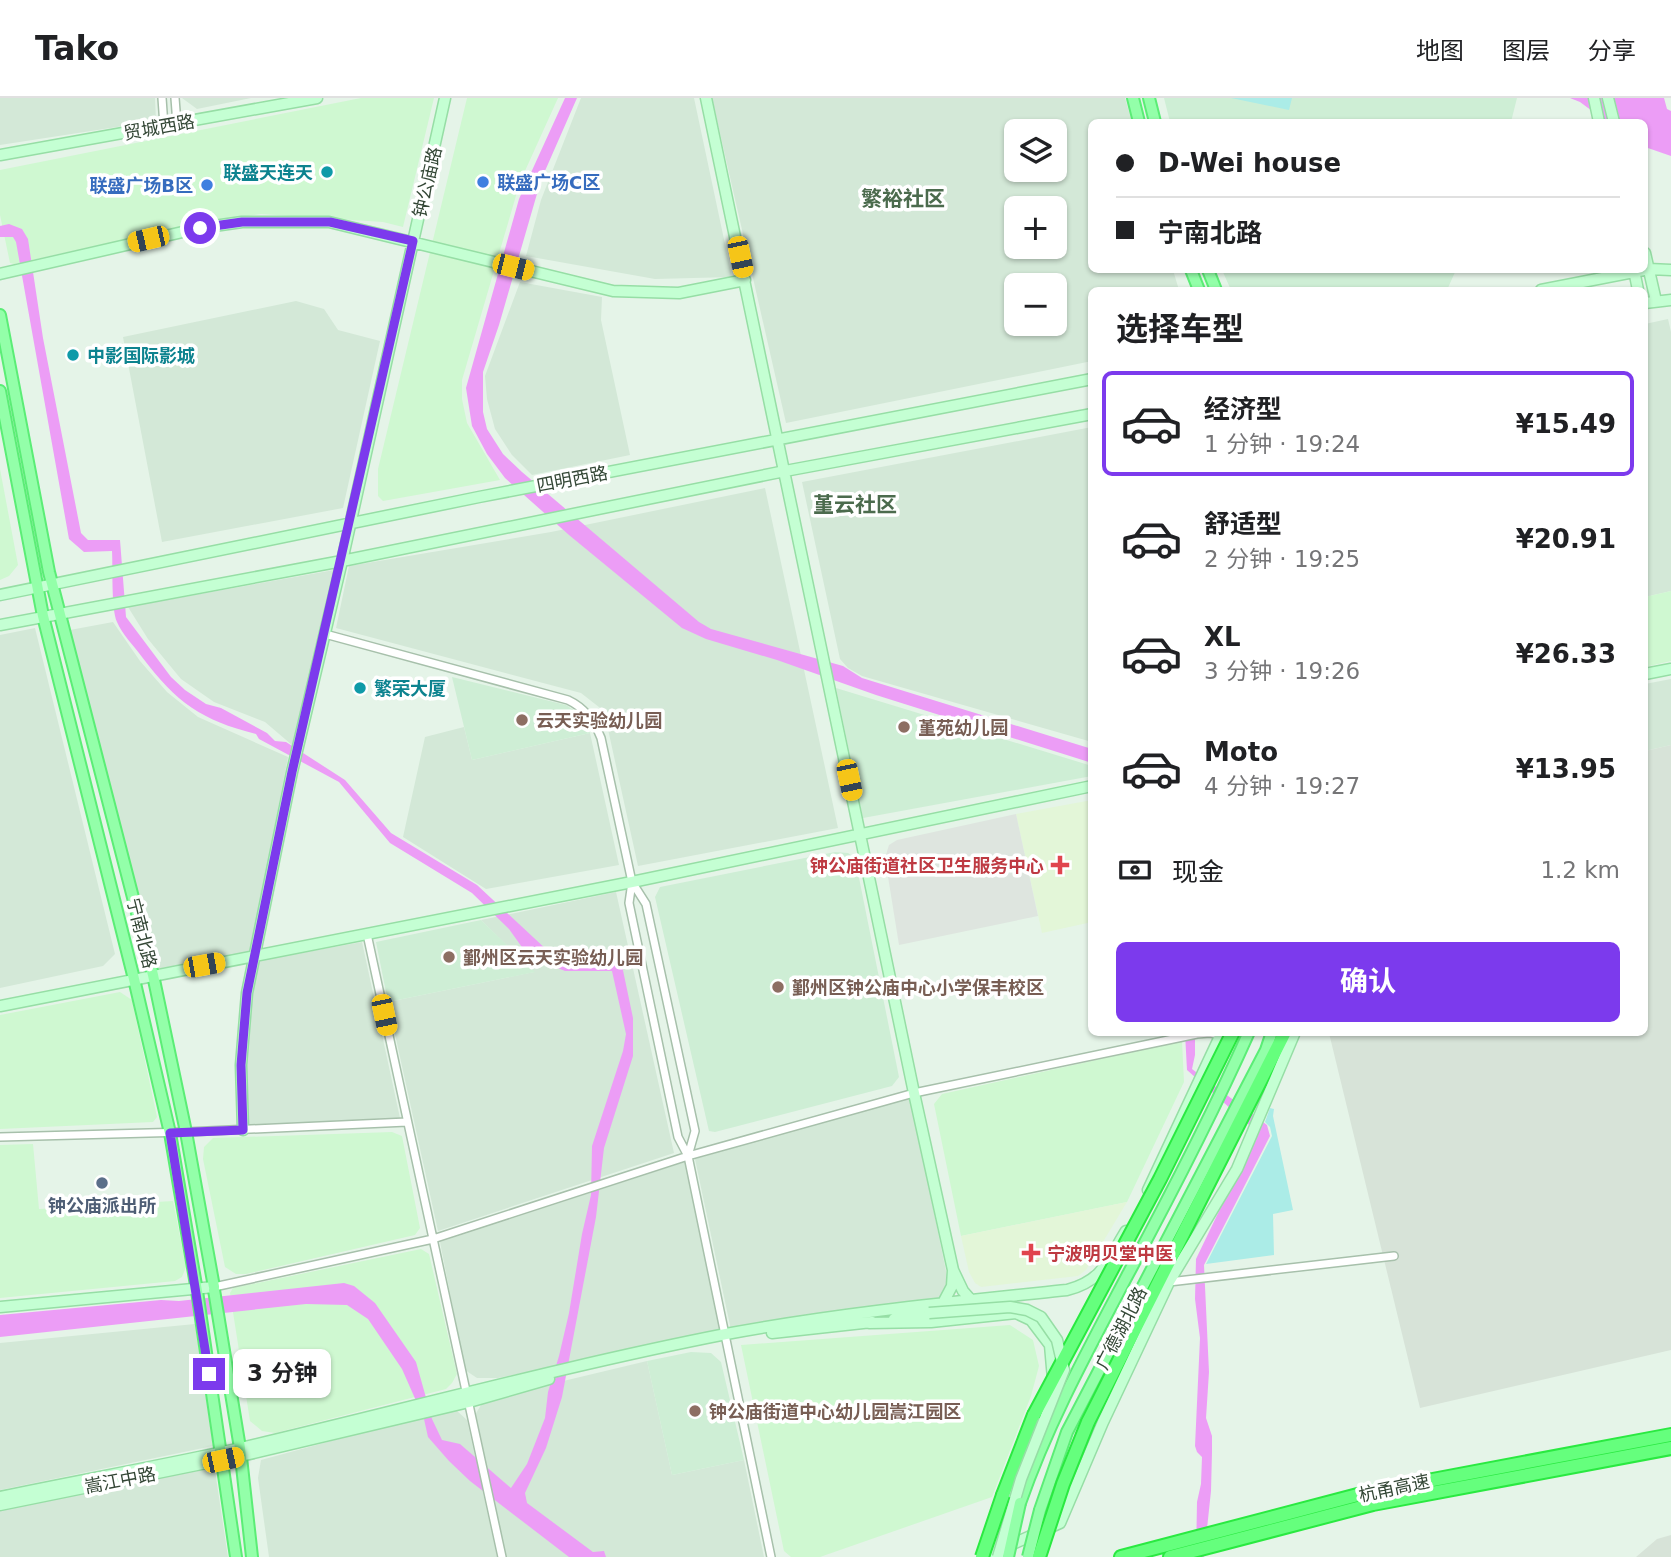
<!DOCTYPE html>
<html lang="zh">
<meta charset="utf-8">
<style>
:root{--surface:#fff;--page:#f2f2f2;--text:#202124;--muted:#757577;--line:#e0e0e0;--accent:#7c3aed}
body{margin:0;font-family:"DejaVu Sans","Noto Sans SC",sans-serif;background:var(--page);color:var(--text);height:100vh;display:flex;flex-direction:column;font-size:26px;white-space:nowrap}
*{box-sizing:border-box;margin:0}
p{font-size:23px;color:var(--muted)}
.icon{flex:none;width:38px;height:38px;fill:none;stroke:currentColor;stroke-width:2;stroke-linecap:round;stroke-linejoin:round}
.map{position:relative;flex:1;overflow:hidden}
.drawer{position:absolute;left:1088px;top:189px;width:560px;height:749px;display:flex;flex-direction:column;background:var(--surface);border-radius:10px;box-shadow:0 2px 5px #0004}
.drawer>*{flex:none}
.top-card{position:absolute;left:1088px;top:21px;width:560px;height:154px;border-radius:10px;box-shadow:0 2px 5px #0004;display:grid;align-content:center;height:154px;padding:0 28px;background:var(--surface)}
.tools{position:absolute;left:1004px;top:21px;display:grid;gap:14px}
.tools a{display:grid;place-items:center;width:63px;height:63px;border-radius:10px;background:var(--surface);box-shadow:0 2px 5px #0004;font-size:35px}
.end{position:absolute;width:32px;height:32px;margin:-16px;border:9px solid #7c3aed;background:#fff;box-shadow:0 0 0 4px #fff}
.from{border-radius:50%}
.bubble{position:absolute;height:49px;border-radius:10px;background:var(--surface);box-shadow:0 2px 5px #0004;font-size:23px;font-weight:700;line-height:49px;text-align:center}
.car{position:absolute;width:21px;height:42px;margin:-21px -10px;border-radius:9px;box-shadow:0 0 5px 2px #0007;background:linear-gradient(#f5c518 24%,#345 0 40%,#f5c518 0 76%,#345 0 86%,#f5c518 0)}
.top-card b{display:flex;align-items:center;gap:24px;height:66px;font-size:26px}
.top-card b+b{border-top:2px solid var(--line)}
.top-card i{width:18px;height:18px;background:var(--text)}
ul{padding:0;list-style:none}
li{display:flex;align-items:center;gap:21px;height:105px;margin:0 14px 10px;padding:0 14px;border:4px solid transparent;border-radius:10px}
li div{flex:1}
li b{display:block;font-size:26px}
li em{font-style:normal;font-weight:700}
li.on{border-color:var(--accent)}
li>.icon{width:63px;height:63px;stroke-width:1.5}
h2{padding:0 28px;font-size:32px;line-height:84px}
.pay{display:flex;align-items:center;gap:18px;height:77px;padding:0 28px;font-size:26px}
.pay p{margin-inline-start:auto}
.primary-button{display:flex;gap:14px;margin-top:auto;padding:14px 28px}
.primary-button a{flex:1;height:80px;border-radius:10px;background:var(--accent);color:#fff;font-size:28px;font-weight:700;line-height:80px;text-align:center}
header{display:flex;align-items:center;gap:42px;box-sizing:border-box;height:98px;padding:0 35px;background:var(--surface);border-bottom:2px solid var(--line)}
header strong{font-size:33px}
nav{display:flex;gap:38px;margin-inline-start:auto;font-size:24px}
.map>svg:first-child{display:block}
.residential{fill:#d3e8d7;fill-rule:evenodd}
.commercial{fill:#cff8d1}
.industrial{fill:#d7e3d8}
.education{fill:#ceeed5}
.medical{fill:#e3f6d8}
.green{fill:#abece7}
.parking{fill:#dee5df}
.water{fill:#ec9df6}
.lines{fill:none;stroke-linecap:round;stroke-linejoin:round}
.street-casing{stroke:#a7c0ab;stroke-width:10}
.secondary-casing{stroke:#96dea5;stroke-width:13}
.primary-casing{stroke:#5bed76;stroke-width:14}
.highway-casing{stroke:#2ae941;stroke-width:16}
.street{stroke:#fff;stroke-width:7}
.secondary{stroke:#c4ffd3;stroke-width:10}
.primary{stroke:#93ffa9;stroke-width:10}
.highway{stroke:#65ff7d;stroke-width:12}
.secondary-bridge-casing{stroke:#96dea5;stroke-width:13;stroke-linecap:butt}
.primary-bridge-casing{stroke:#5bed76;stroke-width:14;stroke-linecap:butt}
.highway-bridge-casing{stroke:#2ae941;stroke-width:16;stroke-linecap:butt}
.secondary-bridge{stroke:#c4ffd3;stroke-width:10}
.primary-bridge{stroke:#93ffa9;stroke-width:10}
.highway-bridge{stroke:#65ff7d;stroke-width:12}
.route{stroke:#7c3aed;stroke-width:9}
.culture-dot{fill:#0f9aa8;stroke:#fff;stroke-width:2.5}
.shop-dot{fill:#3f7fe0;stroke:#fff;stroke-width:2.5}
.education-dot{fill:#8d6e63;stroke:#fff;stroke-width:2.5}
.health-dot{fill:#e0444e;stroke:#fff;stroke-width:2.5}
.service-dot{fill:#5c6f8a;stroke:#fff;stroke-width:2.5}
.labels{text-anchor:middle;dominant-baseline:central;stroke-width:7;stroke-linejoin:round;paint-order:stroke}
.street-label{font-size:18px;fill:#344736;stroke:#fff}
.culture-label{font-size:18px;font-weight:bold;fill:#0d838f;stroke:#fff;text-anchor:start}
.shop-label{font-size:18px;font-weight:bold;fill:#366cbe;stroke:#fff;text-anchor:start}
.education-label{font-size:18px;font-weight:bold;fill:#785e54;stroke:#fff;text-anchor:start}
.health-label{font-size:18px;font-weight:bold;fill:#be3a42;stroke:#fff;text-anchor:end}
.service-label{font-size:18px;font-weight:bold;fill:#4e5e75;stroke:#fff}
.quarter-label{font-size:21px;font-weight:bold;fill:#4b6b4d;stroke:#fff}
</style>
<header>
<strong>Tako</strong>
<nav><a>地图</a><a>图层</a><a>分享</a></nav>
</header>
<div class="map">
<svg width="1671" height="1459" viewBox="0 0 1671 1459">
<rect width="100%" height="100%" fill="#e5f4e8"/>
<!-- residential -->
<path class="residential" d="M0,0h155l1,23 -156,24z
M182,0h69l-54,11z
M581,0h113l38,179 -77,2 -129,-23 15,-56z
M712,0h413l7,24h-40v148h81l6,20h-87v71l-306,62zM1017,33h38v39h-38zM1017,110h38v39h-38zM1017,187h38v39h-38z
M520,184l82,15 -1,23 29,135 -98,20 -20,-20 -17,-26 -8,-30 -2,-23z
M296,203l28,8 14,21 42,11 -37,167 -181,34 -39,-205z
M1668,221l3,13v259l-26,6v-273z
M1092,329v315l-230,-66 -14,-8 -8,-9 -38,-177z
M765,390l73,340 -200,38 -34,-155 -23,-18 -245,-65 13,-62 202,-34z
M334,472l-42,175 -27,-23 -51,-20 -33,-23 -33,-40 -20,-32z
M113,524l27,39 27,31 31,25 90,40 -38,196 -94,16 -86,-339z
M35,530l80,326 -12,12 -103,22v-353z
M1671,581v66l-26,6v-67z
M464,629l8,33 118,-27 29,132 -133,24 -83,-52 22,-100z
M616,794l58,261 -236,78 -50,-229 146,-30 -53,-52z
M362,844l38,176 -155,7 1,-97 11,-67z
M910,999l36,174 1,14 -9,14 -207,31 -36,-171z
M685,1064l35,169 -222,47h-21l-12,-8 -25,-128z
M195,1226l18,122 -213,44v-147z
M647,1263l25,114 72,-15 20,97h-258l-31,-142 6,-10 11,-7z
M456,1312l11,10 30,137h-228l-11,-79 3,-18 177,-48z
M214,1366l14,93h-228v-48z"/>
<!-- commercial -->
<path class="commercial" d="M361,0h73l-31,129 -20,-5 -122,-8 -71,11 -176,39 -4,-1 -10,-48v-45z
M467,0h91l-38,84 -58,198v19l5,24 33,57 -117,21 -5,-5v-27z
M0,371l18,96 -9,11 -9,4z
M1671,493v70l-26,6v-70z
M120,894l12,8 25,117 -4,5 -153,7v-114z
M1182,943l2,41 -57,120 -166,34 -27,-132 8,-10z
M392,1034l10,4 18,92 -5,7 -169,39h-10l-11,-7 -22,-108 1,-12 9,-9z
M33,1046l6,65 134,-8 13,66 -4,10 -7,4 -175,17v-153z
M421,1151l8,5 28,120 -5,9 -6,6 -171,44 -13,-2 -12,-10 -20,-128 3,-5z
M1010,1227l23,15 6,26 -8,30 -39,101 -172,60h-29l-7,-6 -43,-206z"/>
<!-- industrial -->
<path class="industrial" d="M1671,647v605l-251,58 -91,-375 316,-1v-281z
M1671,1437v22h-35l21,-18z"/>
<!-- education -->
<path class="education" d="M1164,0h353l-6,24h-341z
M1222,172h234l-9,20h-216z
M452,579l114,28 12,8 12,20 -118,27z
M836,590l256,78v10l-229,42z
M835,754l13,1 7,5 44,219 -7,9 -177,46 -6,-1 -54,-234 5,-10z
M481,822l54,52 -147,30 -12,-60z
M691,1254l20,1 10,9 23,98 -72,15 -25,-114z"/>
<!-- medical -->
<path class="medical" d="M1092,702v122l-50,11 -26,-119z
M1127,1104l-41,68 -8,6 -97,11 -6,-4 -6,-11 -8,-36z"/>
<!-- green -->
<path class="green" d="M1231,0h61l-3,12z
M1270,1010l4,1 -1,7 20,94 -20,4 1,41 -68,9 66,-128 -2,-9 -5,-5z"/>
<!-- parking -->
<path class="parking" d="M1016,716l22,102 -139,29 -14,-87 4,-13 8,-5z"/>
<!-- water -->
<path class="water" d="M565,0h12l-36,82 -42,145 -16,47v40l4,17 16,25 19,18 177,150 12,7 132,37 19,12 230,71v14l-216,-68 -99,-35 -71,-21 -24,-11 -113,-93 -64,-57 -18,-24 -15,-28 -6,-38 53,-189z
M1570,0h94l3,11 4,2v45l-26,-9v-25h-38l-27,-20z
M9,126l13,5 6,10 15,99 38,195 7,7h32l6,77 45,60 14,13 21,14 15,4 46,25 8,8 11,1 59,38 46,53 86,52 71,66c24,12 47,8 72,5l13,62v38l-29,92 -8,69 -34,180 -16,51 -21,45 2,10 66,49 11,-1 2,6h-37l-99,-76 -21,-20 -21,-24 -4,-18 -22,-50 -34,-50 -21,-14 -41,-1 -306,33v-22l161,-15 18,1 165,-18 10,3 21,17 41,59 16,57 10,21 18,4 51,44 16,-24 18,-46 3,-26 11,-36 10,-43 13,-79 9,-39 1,-49 31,-95 3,-17 -14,-63h-47l-27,-11 -14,-10 -15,-21 -37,-36 -82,-50 -51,-61 -80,-43 -3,-5c-55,-14 -79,-31 -114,-77 -8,-11 -20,-23 -25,-35 -6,-13 -4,-55 -5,-71l-28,1 -15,-13 -53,-297 -3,-5h-13v-11z
M1185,935h10v22l-3,14 75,56 3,11 -66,129 5,107 -3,46 6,18v16l-1,39 -7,66h-8l1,-55 4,-18 1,-27 -5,-5 -2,-6 5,-108 -5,-39 1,-40 61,-127 -70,-62z"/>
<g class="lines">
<defs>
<path id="street" d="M162,0l2,28
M175,0l2,26
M325,536l243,66c17,8 26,21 33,38l31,144 14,22 49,227 -7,25
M632,784l-3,21 49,234 10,19 83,401
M367,836l135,623
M0,1039l186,-5 221,-10
M1169,1184l225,-26
M214,1189l219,-48 255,-83 226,-63 283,-59 13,-1 11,2"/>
<path id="secondary" d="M706,0l208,995 39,177
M1594,0l5,24
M1608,0l6,24
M0,57l317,-57
M1645,155l11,48
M1634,172l4,20
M0,176l200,-46 42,-6h87l284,69 66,2 66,-13
M1541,192l108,-21 22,1
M1645,205l26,-3
M0,497l479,-98 613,-118
M0,527l342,-64 443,-90 307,-57
M1645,576l26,-5
M0,908l632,-124 460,-96
M243,1032l-2,-65 6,-72 45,-221 50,-211 103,-463
M1148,1092l74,-158
M943,1205l9,-17 1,-16 10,21 8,9
M0,1209l214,-20v3
M894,1221l35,-6
M869,1225l62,-1 85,-9 15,7 19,25 3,34
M772,1235l100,-11
M1022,1366l12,-32
M1017,1380l-27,76 70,-31 43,-101 66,-140 68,-113 58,-137
M0,1399c80,-17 161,-31 241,-49 162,-38 322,-82 485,-114 113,-21 227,-32 341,-44 36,-9 41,-30 59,-59
M0,1407l241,-49 228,-54 80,-23"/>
<path id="primary" d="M1133,0l6,24
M1149,0l6,24
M1191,172l8,20
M1208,172l8,20
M0,217l49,257 104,403 33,157 28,155
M0,293l43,225 91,363 36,154 27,158 39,266
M214,1192l26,158 12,109
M1020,1405c28,-80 68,-153 107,-227 43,-80 85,-161 122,-244
M1040,1412l27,-78 199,-382 6,-18"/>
<path id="highway" d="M1088,1324l197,-390
M1003,1397l31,-80
M1121,1459l248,-65 302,-57
M1170,1459l203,-53 298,-56"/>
</defs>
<!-- street casing -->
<use href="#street" class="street-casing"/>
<!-- secondary casing -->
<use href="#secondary" class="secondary-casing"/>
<!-- primary casing -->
<use href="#primary" class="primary-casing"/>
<!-- highway casing -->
<use href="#highway" class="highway-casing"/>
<!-- street -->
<use href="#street" class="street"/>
<!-- secondary -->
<use href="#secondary" class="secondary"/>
<!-- primary -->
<use href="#primary" class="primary"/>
<!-- highway -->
<use href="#highway" class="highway"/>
<defs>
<path id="secondary-bridge" d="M929,1215l81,-6 17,3 14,7 16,23 7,30 -43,109 -23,78"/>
<path id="primary-bridge" d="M1008,1459l12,-54
M1028,1459l12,-47"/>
<path id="highway-bridge" d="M1034,1317l126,-236 73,-147
M982,1459l21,-62
M1039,1459l24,-73 25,-62"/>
</defs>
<!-- secondary-bridge casing -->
<use href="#secondary-bridge" class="secondary-bridge-casing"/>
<!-- primary-bridge casing -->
<use href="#primary-bridge" class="primary-bridge-casing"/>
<!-- highway-bridge casing -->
<use href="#highway-bridge" class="highway-bridge-casing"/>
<!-- secondary-bridge -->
<use href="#secondary-bridge" class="secondary-bridge"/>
<!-- primary-bridge -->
<use href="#primary-bridge" class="primary-bridge"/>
<!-- highway-bridge -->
<use href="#highway-bridge" class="highway-bridge"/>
</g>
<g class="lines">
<!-- route -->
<path class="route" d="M200,130l42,-6h88l83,19 -121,531 -45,221 -6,72 2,65 -73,3 39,241"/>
</g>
<!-- markers -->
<g class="culture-dot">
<circle cx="327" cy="74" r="7"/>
<circle cx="73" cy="257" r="7"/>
<circle cx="360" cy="590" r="7"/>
</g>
<g class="shop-dot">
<circle cx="483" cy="84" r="7"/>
<circle cx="207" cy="87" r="7"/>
</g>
<g class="education-dot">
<circle cx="522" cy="622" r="7"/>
<circle cx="904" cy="629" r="7"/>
<circle cx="449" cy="859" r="7"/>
<circle cx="778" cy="889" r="7"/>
<circle cx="695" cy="1313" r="7"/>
</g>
<g class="health-dot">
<path d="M1056.5 756.5h7v7h7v7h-7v7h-7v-7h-7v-7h7z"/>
<path d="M1027.5 1144.5h7v7h7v7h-7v7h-7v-7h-7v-7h7z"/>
</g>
<circle class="service-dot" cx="102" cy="1085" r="7"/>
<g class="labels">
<!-- street labels -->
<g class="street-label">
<text transform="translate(159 29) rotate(-10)">贸城西路</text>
<text transform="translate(427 84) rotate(-77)">钟公庙路</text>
<text transform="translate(572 381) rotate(-11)">四明西路</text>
<text transform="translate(142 835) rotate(76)">宁南北路</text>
<text transform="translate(1121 1230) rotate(-63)">广德湖北路</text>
<text transform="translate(120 1382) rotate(-11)">嵩江中路</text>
<text transform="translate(1394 1390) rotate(-12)">杭甬高速</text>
</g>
<!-- culture labels -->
<g class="culture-label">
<text x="313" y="74" text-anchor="end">联盛天连天</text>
<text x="87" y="257">中影国际影城</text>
<text x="374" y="590">繁荣大厦</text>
</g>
<!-- shop labels -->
<g class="shop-label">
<text x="497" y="84">联盛广场C区</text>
<text x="193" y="87" text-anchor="end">联盛广场B区</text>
</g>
<!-- education labels -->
<g class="education-label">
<text x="536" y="622">云天实验幼儿园</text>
<text x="918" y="629">堇苑幼儿园</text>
<text x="463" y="859">鄞州区云天实验幼儿园</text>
<text x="792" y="889">鄞州区钟公庙中心小学保丰校区</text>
<text x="709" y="1313">钟公庙街道中心幼儿园嵩江园区</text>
</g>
<!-- health labels -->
<g class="health-label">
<text x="1044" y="767">钟公庙街道社区卫生服务中心</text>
<text x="1047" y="1155" text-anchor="start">宁波明贝堂中医</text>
</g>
<!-- service labels -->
<g class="service-label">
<text x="102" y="1107">钟公庙派出所</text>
</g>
<!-- quarter labels -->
<g class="quarter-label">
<text x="903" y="101">繁裕社区</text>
<text x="855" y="407">堇云社区</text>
</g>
</g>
</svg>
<div class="tools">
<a><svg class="icon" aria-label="layers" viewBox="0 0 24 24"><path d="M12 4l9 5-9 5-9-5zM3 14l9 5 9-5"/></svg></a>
<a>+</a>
<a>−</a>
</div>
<i class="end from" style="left:200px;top:130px"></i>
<i class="end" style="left:209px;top:1276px"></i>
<div class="bubble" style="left:233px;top:1251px;width:98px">3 分钟</div>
<i class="car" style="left:148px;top:141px;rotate:257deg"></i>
<i class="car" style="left:740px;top:159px;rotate:168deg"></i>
<i class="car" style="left:513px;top:169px;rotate:104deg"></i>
<i class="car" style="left:849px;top:682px;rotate:168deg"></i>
<i class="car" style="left:204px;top:867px;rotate:80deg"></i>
<i class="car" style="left:384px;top:917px;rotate:168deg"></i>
<i class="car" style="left:223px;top:1362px;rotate:78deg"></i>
<div class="top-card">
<b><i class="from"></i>D-Wei house</b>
<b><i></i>宁南北路</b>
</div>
<section class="drawer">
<h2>选择车型</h2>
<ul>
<li class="on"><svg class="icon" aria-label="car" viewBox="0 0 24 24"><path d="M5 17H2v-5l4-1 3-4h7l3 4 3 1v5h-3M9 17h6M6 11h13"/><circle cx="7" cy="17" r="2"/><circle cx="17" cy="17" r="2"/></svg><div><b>经济型</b><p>1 分钟 · 19:24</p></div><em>¥15.49</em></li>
<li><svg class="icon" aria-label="car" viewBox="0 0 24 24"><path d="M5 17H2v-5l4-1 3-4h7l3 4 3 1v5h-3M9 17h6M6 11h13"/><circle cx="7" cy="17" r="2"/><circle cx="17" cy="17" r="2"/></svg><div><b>舒适型</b><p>2 分钟 · 19:25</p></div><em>¥20.91</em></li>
<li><svg class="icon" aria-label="car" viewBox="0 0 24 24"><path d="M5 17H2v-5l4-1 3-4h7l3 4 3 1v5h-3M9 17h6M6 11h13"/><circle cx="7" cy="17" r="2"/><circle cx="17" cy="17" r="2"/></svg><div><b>XL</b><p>3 分钟 · 19:26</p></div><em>¥26.33</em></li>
<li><svg class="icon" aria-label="car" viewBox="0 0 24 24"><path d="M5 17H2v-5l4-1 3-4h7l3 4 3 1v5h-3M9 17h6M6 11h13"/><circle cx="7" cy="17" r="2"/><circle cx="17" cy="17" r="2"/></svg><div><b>Moto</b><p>4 分钟 · 19:27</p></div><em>¥13.95</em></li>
</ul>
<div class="pay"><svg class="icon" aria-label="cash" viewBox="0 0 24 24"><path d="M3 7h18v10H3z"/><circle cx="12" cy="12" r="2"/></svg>现金<p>1.2 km</p></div>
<div class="primary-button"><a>确认</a></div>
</section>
</div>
